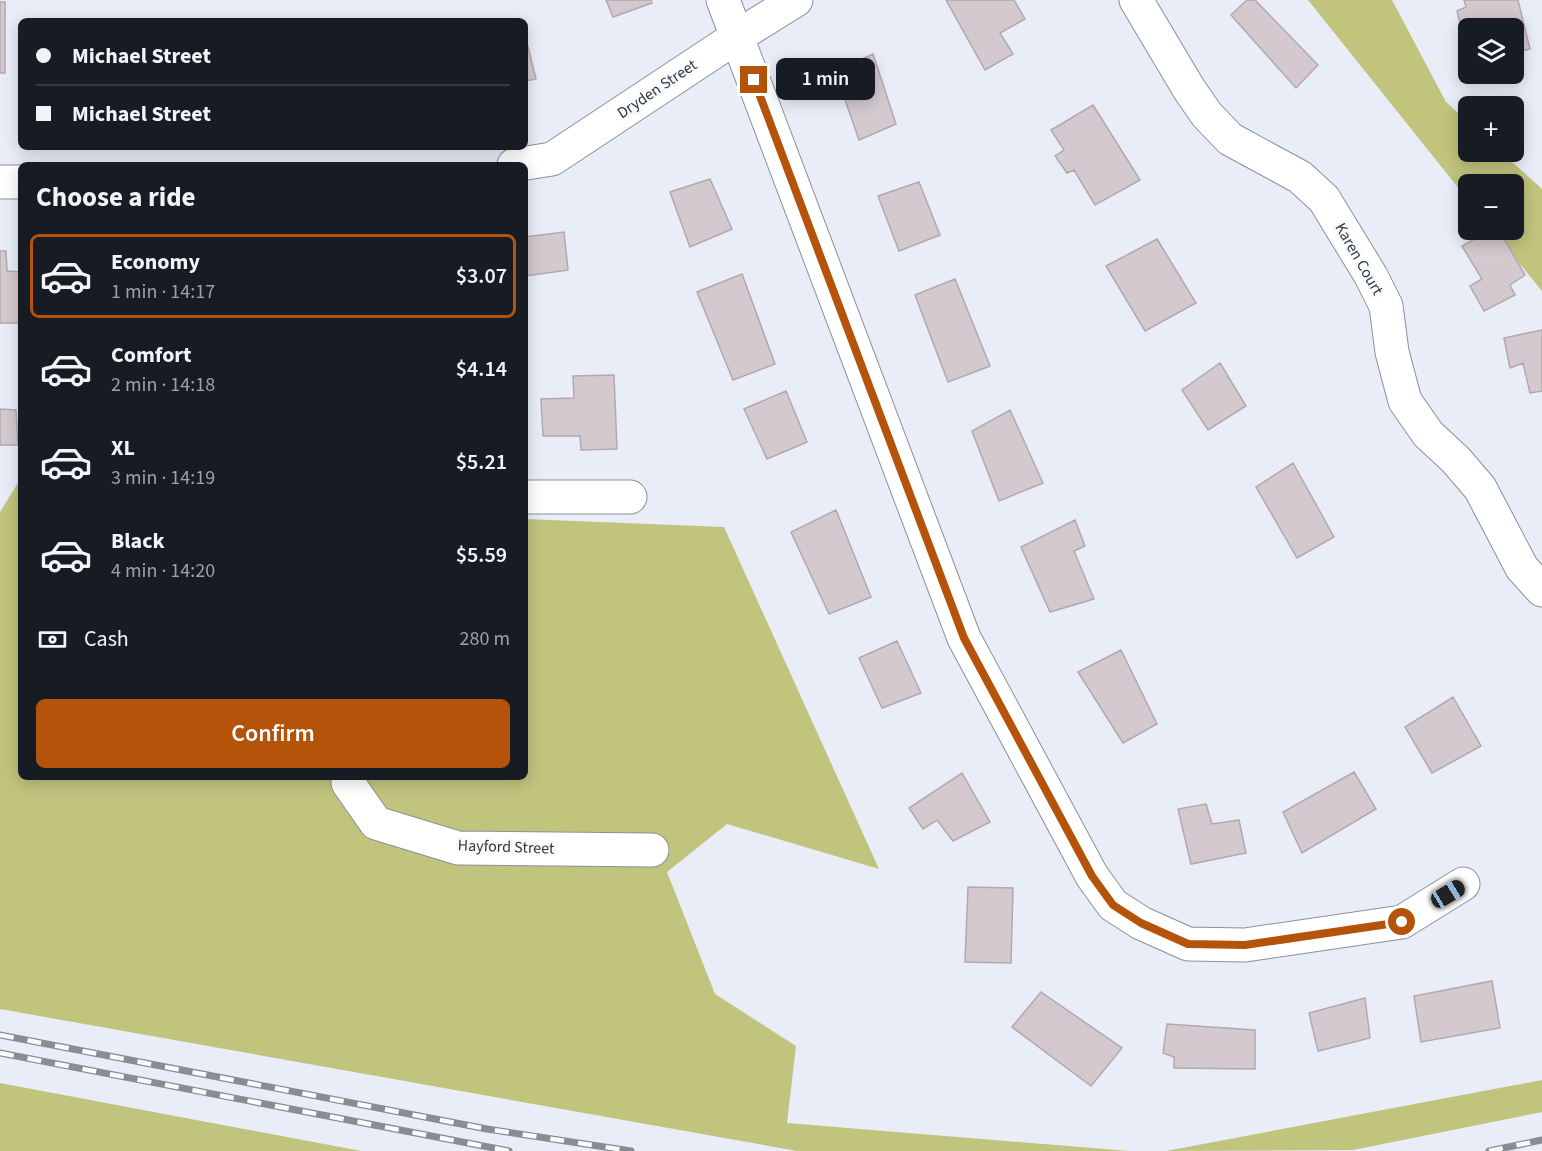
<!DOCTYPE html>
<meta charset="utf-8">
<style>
:root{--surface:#171b24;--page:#20242c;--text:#f1f3f6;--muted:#9ea1a6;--line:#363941;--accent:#b45309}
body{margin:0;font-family:"Source Sans 3",sans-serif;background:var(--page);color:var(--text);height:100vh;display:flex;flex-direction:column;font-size:22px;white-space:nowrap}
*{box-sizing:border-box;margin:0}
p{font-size:20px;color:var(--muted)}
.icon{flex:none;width:33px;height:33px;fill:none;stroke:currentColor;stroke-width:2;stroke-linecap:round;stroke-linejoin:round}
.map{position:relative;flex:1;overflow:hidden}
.drawer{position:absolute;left:18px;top:162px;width:510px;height:618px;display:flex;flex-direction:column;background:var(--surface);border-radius:9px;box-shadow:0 3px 15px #0003}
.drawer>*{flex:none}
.guide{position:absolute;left:18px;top:18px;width:510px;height:132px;border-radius:9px;box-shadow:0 3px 15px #0003;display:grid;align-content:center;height:132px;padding:0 18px;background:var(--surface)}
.buttons{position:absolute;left:1458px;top:18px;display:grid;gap:12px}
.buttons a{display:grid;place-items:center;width:66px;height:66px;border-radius:9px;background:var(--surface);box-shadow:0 3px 15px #0003;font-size:30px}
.end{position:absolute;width:27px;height:27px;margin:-14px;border:8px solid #b45309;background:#fff;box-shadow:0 0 0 3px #fff}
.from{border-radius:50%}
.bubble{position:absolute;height:42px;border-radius:9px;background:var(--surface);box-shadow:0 3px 15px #0003;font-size:20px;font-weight:600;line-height:42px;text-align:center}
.car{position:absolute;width:18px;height:36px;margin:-18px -9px;border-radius:8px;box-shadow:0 0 4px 2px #0007;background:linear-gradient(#222 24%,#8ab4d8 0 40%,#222 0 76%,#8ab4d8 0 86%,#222 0)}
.guide b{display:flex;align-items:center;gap:21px;height:57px;font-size:22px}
.guide b+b{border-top:2px solid var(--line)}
.guide i{width:15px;height:15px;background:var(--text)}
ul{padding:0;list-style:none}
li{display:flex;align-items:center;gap:18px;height:84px;margin:0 12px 9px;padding:0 6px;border:3px solid transparent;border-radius:9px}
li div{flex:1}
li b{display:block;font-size:22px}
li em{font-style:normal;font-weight:600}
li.selected{border-color:var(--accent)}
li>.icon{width:54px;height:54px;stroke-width:1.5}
h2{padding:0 18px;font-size:27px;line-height:72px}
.pay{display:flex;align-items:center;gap:15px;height:66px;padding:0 18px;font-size:22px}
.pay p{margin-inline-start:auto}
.button{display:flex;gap:12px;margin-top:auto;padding:12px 18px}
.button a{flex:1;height:69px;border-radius:9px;background:var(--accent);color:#fff;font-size:24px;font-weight:600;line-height:69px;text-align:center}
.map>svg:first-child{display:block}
.forest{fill:#c0c47d}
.building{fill:#d3c9cf;stroke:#b2a8ad;stroke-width:1.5}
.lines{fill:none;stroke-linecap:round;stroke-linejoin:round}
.minor-casing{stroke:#8b9098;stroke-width:35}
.minor{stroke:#fff;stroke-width:33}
.rail-casing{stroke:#898c93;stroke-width:7}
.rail{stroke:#f8fbfe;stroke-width:4.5;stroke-dasharray:14;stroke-linecap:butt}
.route{stroke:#b45309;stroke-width:8}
.labels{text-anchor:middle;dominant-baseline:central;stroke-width:6;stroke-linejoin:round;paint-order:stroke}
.street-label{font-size:16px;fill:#35373a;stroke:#f8fbfe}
</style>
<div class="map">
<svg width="1542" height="1151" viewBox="0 0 1542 1151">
<rect width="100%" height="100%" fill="#e8edf7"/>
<!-- forest -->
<path class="forest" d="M1308,0h84l54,102 22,20v30h33l41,37v102l-50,-61h22v-46h-46v16z
M21,478v299h504v-258l199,8 155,342 -152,-45 -60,48 48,122 81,52 -9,77 342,28h-332l-797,-142v-497z
M1542,1080v32l-189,38 -187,1z
M0,1083l361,68h-361z"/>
<!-- building -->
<path class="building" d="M606,0h45l1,3 -39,14z
M946,0h68l11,19 -25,14 13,21 -28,16z
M1247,0h8l63,65 -22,23 -65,-73z
M1464,0h54l12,49 -16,4v-25h-46v20h-2l-9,-37 9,-4z
M0,2h5v71h-5z
M527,43l9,36 -11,2v-37z
M873,54l23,70 -37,16 -24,-69z
M1093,105l47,75 -45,25 -21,-35 -7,3 -12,-17 9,-6 -13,-20z
M710,179l22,50 -42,18 -20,-55z
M919,182l21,53 -41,16 -21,-55z
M1490,230h9l26,45 -15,10 5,10 -31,16 -14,-25 12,-7 -20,-33z
M564,232l4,38 -43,6v-39z
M1157,239l39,64 -51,28 -39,-65z
M0,251h6l1,20 14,1v51h-21z
M742,274l33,90 -42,16 -36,-88z
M955,279l35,87 -42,16 -33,-87z
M1542,330v61l-12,2 -7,-30 -13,5 -6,-30z
M1220,363l26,43 -38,24 -26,-40z
M614,375l3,74 -36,1 -1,-14h-37l-2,-37 33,-1 -1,-22z
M786,391l21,51 -40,17 -23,-50z
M0,409l16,1 2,35h-18z
M1010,410l33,73 -44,18 -27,-70z
M1293,463l41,74 -37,21 -41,-71z
M836,510l35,87 -42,17 -38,-82z
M1075,520l10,26 -11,5 20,48 -44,13 -29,-65z
M897,641l24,52 -39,15 -23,-50z
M1121,650l36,74 -34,19 -45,-71z
M1453,697l28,49 -49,27 -27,-46z
M1354,772l22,37 -74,44 -19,-41z
M962,773l28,49 -37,19 -16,-21 -14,9 -14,-21z
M1206,804l6,20 27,-4 7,33 -55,11 -13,-55z
M968,887l45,1 -2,75 -46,-1z
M1492,981l8,47 -79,14 -7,-46z
M1041,992l81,56 -31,38 -79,-59z
M1365,998l5,40 -52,13 -9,-38z
M1167,1024l88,6v39l-81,-1v-11l-11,-4z"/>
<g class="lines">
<defs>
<path id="minor" d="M723,0l241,638 128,238 21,29 28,18 47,21 57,1 157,-23 61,-38
M1136,0l53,89 18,26 23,24 70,38 24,22 47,77 15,30 6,46 13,49 23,33 28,26 24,28 42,80 20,22
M514,165l38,-6 186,-123 58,-36
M0,182h21
M525,497h105
M348,777v6l28,40 82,25 194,2"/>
</defs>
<!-- minor casing -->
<use href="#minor" class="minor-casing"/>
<!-- minor -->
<use href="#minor" class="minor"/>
<defs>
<path id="rail" d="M0,1035l487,94 144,22
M0,1053l509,98
M1489,1151l53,-11"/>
</defs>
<!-- rail casing -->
<use href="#rail" class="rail-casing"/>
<!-- rail -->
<use href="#rail" class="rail"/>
</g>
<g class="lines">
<!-- route -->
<path class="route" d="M754,80l210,558 128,238 21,29 28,18 47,21 57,1 157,-23"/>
</g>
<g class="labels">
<!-- street labels -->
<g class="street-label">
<text transform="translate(657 89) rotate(-34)">Dryden Street</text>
<text transform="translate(1359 259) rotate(60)">Karen Court</text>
<text transform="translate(506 847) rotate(2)">Hayford Street</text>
</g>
</g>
</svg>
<div class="buttons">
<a><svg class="icon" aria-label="layers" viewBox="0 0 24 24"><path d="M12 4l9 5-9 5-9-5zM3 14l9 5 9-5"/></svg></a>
<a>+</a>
<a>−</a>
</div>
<i class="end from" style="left:1402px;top:922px"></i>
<i class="end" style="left:754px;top:80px"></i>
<div class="bubble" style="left:776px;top:58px;width:99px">1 min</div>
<i class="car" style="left:1448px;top:894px;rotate:59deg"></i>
<div class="guide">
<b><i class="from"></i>Michael Street</b>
<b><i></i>Michael Street</b>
</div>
<section class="drawer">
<h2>Choose a ride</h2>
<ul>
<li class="selected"><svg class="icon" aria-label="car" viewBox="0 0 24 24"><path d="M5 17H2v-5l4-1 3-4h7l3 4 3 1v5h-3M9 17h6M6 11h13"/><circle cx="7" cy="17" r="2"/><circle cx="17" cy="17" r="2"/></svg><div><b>Economy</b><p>1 min · 14:17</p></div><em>$3.07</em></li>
<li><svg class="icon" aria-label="car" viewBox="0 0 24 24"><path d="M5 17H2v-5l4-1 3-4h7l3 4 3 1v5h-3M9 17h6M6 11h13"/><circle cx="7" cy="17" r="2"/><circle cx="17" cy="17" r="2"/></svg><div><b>Comfort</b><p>2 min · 14:18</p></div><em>$4.14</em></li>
<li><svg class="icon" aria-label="car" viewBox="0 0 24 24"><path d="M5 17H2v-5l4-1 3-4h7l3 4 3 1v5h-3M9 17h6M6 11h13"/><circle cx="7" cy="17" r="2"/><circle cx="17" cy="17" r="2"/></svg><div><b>XL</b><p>3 min · 14:19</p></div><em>$5.21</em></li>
<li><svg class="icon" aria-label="car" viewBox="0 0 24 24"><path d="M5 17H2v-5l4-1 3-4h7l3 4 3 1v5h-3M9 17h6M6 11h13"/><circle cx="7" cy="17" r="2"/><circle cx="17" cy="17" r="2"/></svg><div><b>Black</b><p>4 min · 14:20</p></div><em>$5.59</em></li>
</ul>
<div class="pay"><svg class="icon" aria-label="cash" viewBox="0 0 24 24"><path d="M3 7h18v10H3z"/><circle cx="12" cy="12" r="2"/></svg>Cash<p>280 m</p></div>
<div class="button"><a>Confirm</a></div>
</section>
</div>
